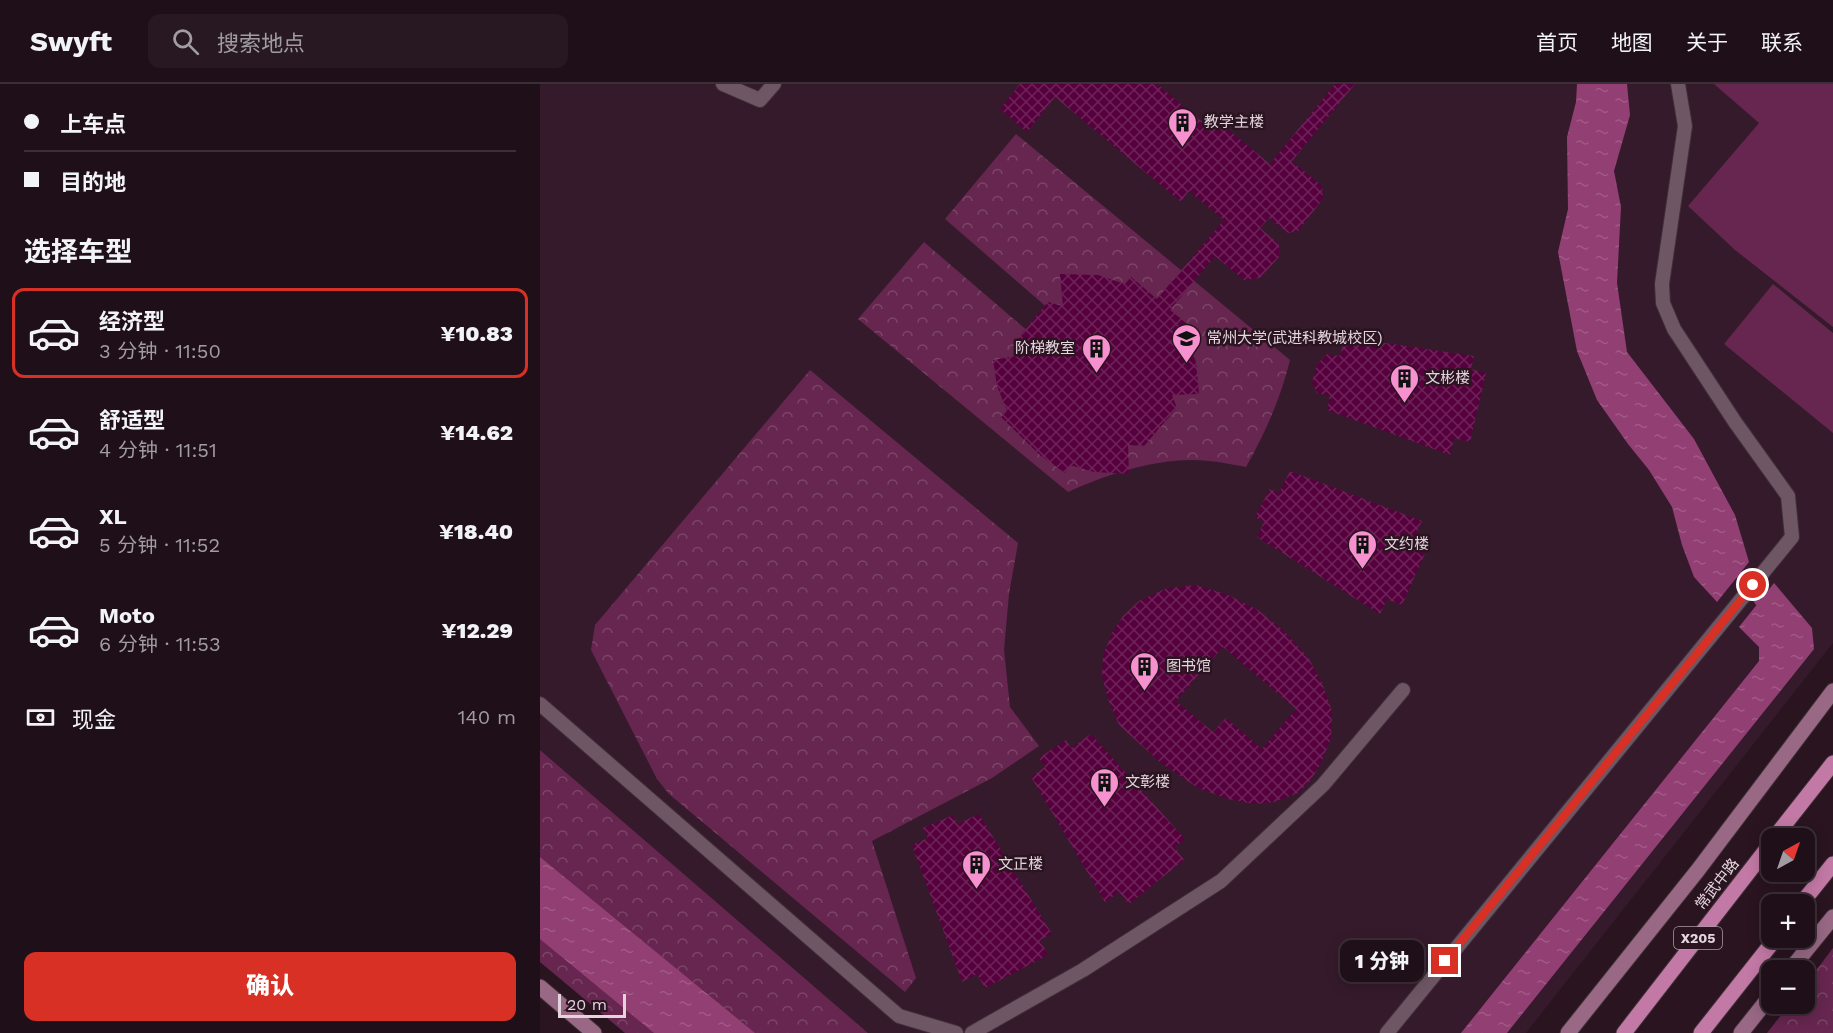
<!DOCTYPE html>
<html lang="zh">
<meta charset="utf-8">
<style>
:root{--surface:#1f0f18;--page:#271821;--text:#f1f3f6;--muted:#a19ca2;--line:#3c2f37;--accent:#d93025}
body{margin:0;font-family:"Work Sans","Noto Sans SC",sans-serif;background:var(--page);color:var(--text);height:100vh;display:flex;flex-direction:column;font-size:22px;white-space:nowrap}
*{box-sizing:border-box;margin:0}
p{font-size:20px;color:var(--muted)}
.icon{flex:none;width:33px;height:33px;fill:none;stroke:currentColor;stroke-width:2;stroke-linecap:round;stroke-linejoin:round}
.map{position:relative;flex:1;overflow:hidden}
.panel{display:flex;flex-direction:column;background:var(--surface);width:540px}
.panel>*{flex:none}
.banner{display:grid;align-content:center;height:132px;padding:0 24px;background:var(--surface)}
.needle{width:39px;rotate:40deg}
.controls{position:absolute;left:1221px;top:744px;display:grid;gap:12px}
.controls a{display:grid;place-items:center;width:54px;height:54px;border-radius:12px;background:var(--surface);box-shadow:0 3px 15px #0003,0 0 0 2px var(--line);font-size:30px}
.scale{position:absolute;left:18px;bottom:15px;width:68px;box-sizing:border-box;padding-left:6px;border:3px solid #e4d4dd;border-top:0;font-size:16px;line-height:21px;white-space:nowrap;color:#e4d4dd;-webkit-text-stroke:4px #291420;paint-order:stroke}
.end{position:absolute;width:27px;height:27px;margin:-14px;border:8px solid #d93025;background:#fff;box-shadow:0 0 0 3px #fff}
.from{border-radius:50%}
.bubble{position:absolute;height:42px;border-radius:12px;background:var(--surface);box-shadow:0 3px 15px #0003,0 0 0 2px var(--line);font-size:20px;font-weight:800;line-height:42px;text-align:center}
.banner b{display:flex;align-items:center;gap:21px;height:57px;font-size:22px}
.banner b+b{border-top:2px solid var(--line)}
.banner i{width:15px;height:15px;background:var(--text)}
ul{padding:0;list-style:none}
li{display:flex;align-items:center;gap:18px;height:90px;margin:0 12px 9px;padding:0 12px;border:3px solid transparent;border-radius:12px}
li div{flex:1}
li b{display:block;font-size:22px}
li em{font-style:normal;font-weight:800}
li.current{border-color:var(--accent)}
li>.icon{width:54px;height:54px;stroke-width:1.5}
h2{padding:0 24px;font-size:27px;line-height:72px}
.pay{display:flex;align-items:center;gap:15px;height:66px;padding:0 24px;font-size:22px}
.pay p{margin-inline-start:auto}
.cta{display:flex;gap:12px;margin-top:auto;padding:12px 24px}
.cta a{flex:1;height:69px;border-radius:12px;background:var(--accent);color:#fff;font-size:24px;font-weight:800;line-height:69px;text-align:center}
header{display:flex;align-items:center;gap:36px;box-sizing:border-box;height:84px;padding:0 30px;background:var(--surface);border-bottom:2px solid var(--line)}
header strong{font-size:28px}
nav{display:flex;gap:33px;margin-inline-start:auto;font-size:21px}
.search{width:420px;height:54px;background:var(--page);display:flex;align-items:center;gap:15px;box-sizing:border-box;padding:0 21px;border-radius:12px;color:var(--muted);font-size:22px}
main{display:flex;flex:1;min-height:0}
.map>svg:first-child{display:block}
.built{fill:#351a2b}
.grass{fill:#66264f}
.park{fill:url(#park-crowns)}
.water{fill:url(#water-ripples)}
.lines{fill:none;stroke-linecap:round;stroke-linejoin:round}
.stream{stroke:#923f74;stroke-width:7}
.building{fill:url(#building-cross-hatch);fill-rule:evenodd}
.lane-casing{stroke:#3f3038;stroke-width:16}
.secondary-casing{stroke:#3f3038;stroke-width:17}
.primary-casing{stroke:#3f3038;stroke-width:17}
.lane{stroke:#6f5664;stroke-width:14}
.secondary{stroke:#986884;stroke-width:15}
.primary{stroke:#c279a5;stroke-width:15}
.route{stroke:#d93025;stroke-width:8}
.labels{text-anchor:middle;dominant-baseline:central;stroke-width:5;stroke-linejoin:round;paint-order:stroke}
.shield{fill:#291420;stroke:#ac9aa4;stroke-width:1.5}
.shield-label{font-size:14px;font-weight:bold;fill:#e4d4dd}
.poi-label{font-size:15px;fill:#e4d4dd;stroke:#291420;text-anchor:start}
.street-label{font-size:15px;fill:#e4d4dd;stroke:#291420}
</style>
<header>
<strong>Swyft</strong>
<div class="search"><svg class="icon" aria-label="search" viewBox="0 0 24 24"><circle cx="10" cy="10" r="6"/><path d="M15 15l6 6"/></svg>搜索地点</div>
<nav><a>首页</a><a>地图</a><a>关于</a><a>联系</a></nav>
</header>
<main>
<section class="panel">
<div class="banner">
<b><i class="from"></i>上车点</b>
<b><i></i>目的地</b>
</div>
<h2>选择车型</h2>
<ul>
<li class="current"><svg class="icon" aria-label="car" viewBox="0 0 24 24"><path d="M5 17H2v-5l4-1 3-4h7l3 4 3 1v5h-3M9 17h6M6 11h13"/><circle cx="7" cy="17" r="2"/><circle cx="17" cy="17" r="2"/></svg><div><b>经济型</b><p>3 分钟 · 11:50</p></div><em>¥10.83</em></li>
<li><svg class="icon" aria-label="car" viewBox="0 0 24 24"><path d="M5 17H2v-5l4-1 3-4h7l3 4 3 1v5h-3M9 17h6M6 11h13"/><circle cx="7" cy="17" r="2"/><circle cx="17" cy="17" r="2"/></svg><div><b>舒适型</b><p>4 分钟 · 11:51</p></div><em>¥14.62</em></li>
<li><svg class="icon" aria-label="car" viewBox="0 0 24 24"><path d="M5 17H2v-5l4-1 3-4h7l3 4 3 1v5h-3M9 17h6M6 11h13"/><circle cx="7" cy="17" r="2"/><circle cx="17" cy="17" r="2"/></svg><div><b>XL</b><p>5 分钟 · 11:52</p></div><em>¥18.40</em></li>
<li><svg class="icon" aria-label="car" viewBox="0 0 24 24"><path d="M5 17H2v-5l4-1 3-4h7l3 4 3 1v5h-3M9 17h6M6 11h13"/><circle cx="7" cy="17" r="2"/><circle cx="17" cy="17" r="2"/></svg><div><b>Moto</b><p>6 分钟 · 11:53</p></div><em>¥12.29</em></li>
</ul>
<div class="pay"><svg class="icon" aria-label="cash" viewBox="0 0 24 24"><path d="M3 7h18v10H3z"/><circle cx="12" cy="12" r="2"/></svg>现金<p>140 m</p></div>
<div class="cta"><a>确认</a></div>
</section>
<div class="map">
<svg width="1293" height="949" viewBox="0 0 1293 949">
<defs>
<pattern id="park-crowns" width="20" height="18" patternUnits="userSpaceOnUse" patternTransform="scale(1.5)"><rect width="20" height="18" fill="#66264f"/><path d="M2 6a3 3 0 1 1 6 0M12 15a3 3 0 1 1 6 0" fill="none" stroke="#7c4568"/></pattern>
<pattern id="water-ripples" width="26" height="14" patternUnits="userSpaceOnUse" patternTransform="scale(1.5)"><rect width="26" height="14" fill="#923f74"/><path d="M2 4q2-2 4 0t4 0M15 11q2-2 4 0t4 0" fill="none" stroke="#a15a87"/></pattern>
<pattern id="building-cross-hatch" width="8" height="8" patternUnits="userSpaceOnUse" patternTransform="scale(1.5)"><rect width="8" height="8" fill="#56003e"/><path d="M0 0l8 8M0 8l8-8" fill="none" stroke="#6e2459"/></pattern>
</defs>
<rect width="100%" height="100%" fill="#291420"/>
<!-- built -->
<path class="built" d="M0,0h1293v559l-307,390h-658l-328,-283z"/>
<!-- grass -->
<path class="grass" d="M1174,0h119v243l-98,-77 -47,-44 71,-83z
M1233,200l60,49v100l-109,-89z"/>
<!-- park -->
<path class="park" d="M476,50l274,226c-10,40 -24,71 -44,107 -12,-2 -24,-5 -37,-6 -47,-5 -98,12 -141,31l-210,-173 66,-77 106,91 20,-23 -105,-91z
M270,286l208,173 -9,51 -5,56 6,57 29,39 -47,32 -120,63 44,137 -11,14 -236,-198 -12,-15 -66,-129 4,-25z
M0,666l328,283h-243l-85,-71z
M1293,864v85h-66l23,-29h14l1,-19z"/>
<!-- water -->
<path class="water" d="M1037,0h50l3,31 -16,56 7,36 -4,76 10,69 67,87 41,76 14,47 -32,40 -23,-25 -12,-32 -10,-38 -23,-37 -21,-26 -31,-44 -20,-49 -19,-99 10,-43 -1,-72 9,-35z
M1234,499l38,45 2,21 -307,384h-46l298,-372v-14l-20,-20z
M0,773l215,176h-101l-114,-94z"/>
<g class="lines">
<!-- stream -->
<path class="stream" d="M1194,484l30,42"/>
</g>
<!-- building -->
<path class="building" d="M480,0h137l44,37 7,-8 62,51 65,-80h20l-63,77 30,25 1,13 -25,32 -10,2 -19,-15 -9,10 19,16v13l-19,21 -16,2 -29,-24 -45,54 21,17 -7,7 12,28 3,32 -27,1 5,13 -33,38 -16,-1 1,29 -35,-2 -24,-7 -5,8 -24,-17 -40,-39 6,-6 -10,-25 -4,-26 28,-5 -6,-14 33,-39 15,4 -3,-32 38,1 27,9 6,-7 26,22 67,-79 -35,-29 -8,11 -126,-105 -28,35 -27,-23z
M805,253l129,19 -3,13 15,4 -16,69 -16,-4 -4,17 -123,-45 3,-14 -13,-3 -5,-10 5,-19 10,-10 13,2z
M750,387l132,50 -6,13 15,6 -29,65 -15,-6 -7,15 -123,-77 7,-15 -9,-5 15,-28 9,4z
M655,501l31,9 32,16 25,20 25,27 14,26 10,28 -1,27 -10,25 -10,17 -13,13 -24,9 -20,2 -26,-5 -30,-11 -37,-25 -42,-38 -11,-26 -6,-23 1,-21 9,-22 11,-17 16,-15 26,-12zM683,563l73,62 -34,40 -36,-31 -13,14 -37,-31z
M551,650l94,105 -10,8 9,13 -55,44 -10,-12 -14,10 -74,-125 14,-10 -6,-9 27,-18 5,8z
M439,730l73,120 -12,6 8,15 -63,33 -8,-14 -15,8 -50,-137 16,-7 -5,-10 30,-13 4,9z"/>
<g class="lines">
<defs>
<path id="lane" d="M183,0l37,16 14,-16
M0,620l359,312 57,17
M432,949l111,-63 138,-89 102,-96 80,-95
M847,949l405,-496 -4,-41 -53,-74 -61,-93 -11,-26 -1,-19 23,-158 -7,-42"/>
<path id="secondary" d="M1250,886l43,-53
M0,903l54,46
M1028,949l130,-163 135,-179
M1201,949l31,-39"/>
<path id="primary" d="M1234,754l59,-75
M1261,820l32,-40
M1084,949l148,-191
M1161,949l75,-95"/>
</defs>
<!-- lane casing -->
<use href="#lane" class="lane-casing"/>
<!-- secondary casing -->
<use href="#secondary" class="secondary-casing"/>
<!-- primary casing -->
<use href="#primary" class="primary-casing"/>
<!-- lane -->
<use href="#lane" class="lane"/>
<!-- secondary -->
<use href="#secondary" class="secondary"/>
<!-- primary -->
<use href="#primary" class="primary"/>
</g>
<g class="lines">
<!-- route -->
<path class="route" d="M905,877l308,-376"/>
</g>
<!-- icons -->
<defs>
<symbol id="building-pin" viewBox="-11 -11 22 30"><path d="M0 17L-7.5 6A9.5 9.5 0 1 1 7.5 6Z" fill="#f790ce" stroke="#291420"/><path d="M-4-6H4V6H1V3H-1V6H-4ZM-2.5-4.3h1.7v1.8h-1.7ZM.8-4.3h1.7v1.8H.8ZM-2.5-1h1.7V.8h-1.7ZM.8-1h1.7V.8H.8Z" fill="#111"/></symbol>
<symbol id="university-pin" viewBox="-11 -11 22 30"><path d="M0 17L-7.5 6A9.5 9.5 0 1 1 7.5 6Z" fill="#f790ce" stroke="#291420"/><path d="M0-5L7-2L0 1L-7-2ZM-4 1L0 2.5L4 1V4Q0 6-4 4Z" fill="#111"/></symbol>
</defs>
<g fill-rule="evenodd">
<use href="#building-pin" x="626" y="22" width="33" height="45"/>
<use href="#university-pin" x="630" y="238" width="33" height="45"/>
<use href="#building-pin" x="540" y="248" width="33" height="45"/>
<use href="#building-pin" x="848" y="278" width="33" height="45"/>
<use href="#building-pin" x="806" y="444" width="33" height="45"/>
<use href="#building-pin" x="588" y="566" width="33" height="45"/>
<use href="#building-pin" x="548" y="682" width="33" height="45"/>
<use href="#building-pin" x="420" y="764" width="33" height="45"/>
</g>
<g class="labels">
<!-- shield labels -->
<rect class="shield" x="1134" y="843" width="48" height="22" rx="4.5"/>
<g class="shield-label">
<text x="1158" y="854">X205</text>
</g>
<!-- poi labels -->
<g class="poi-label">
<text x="664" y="38">教学主楼</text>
<text x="667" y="254">常州大学(武进科教城校区)</text>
<text x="535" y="264" text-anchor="end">阶梯教室</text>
<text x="885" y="294">文彬楼</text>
<text x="844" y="460">文约楼</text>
<text x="626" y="582">图书馆</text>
<text x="585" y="698">文彰楼</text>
<text x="458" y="780">文正楼</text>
</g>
<!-- street labels -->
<g class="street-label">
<text transform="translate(1177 800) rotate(-52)">常武中路</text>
</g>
</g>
</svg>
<div class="controls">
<a><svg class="needle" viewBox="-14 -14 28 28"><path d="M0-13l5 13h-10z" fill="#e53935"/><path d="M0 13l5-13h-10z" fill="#a19ca2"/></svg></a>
<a>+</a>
<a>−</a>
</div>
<div class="scale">20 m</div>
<i class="end from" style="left:1213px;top:501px"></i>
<i class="end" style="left:905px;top:877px"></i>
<div class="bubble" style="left:800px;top:856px;width:84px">1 分钟</div>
</div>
</main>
